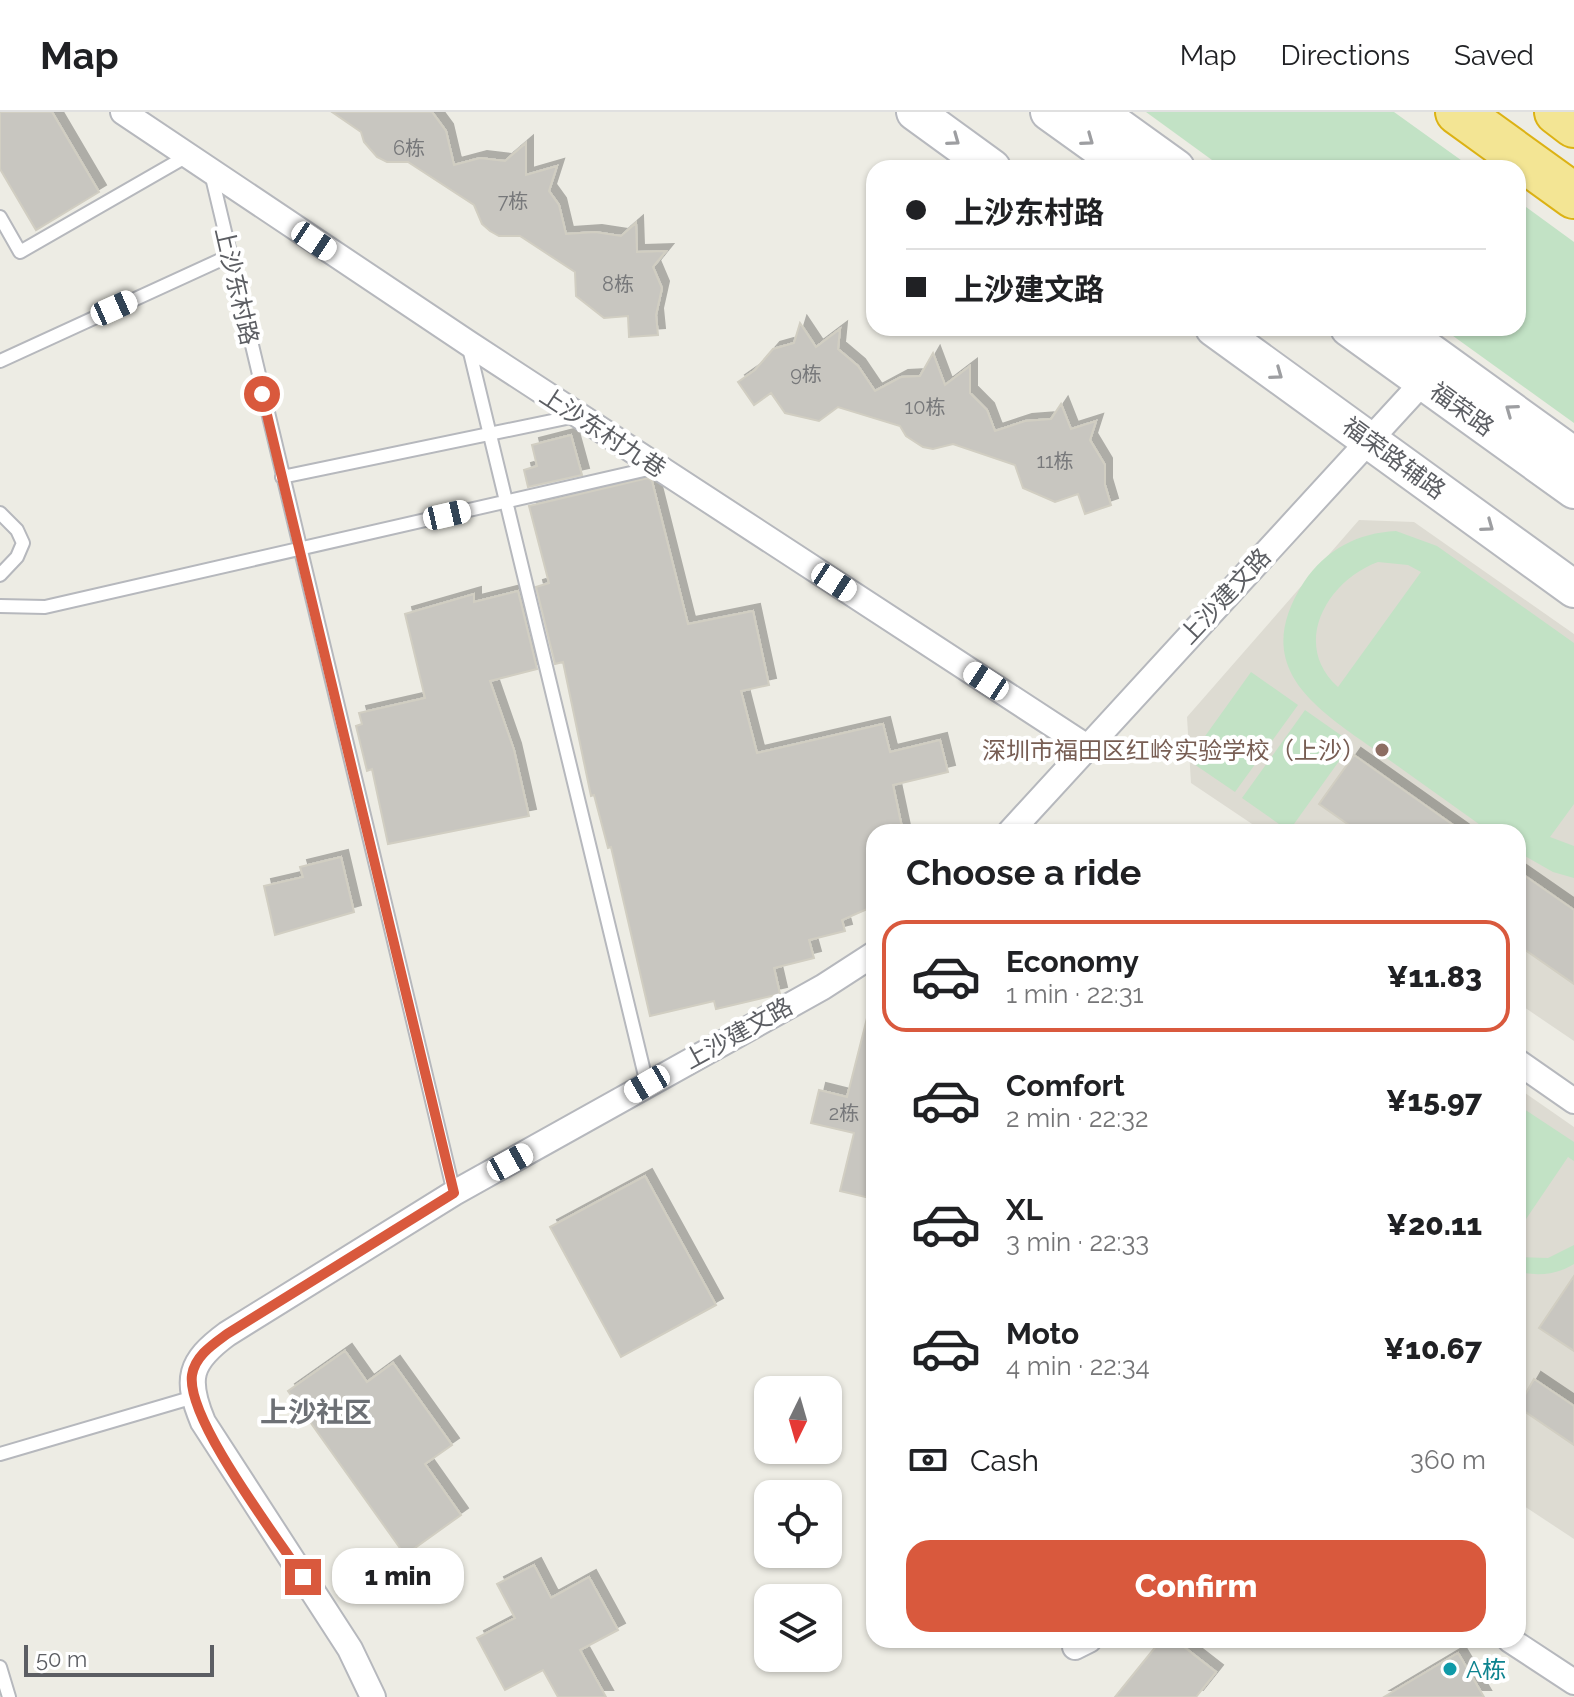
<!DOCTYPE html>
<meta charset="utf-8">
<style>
:root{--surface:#fff;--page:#f6f6f6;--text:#202124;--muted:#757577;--line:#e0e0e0;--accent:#d9593d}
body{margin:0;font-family:Raleway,"Noto Sans SC",sans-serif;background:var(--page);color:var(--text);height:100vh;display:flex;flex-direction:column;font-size:30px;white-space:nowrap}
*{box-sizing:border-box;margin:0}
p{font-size:26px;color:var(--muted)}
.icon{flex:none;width:44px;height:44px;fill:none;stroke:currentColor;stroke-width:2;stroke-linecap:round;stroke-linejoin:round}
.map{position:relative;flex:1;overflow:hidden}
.drawer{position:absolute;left:866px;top:712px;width:660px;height:824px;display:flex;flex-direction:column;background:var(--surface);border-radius:24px;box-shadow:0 2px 6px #0004}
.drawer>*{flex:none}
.banner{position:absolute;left:866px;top:48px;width:660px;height:176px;border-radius:24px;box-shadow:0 2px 6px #0004;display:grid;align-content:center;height:176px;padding:0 40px;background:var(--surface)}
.needle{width:52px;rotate:185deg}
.controls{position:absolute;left:754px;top:1264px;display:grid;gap:16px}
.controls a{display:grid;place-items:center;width:88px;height:88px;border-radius:16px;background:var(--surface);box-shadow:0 2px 6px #0004;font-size:40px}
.scale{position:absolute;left:24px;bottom:20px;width:190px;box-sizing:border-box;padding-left:8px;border:4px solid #5c5e63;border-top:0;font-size:22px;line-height:28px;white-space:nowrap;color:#5c5e63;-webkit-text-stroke:6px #fff;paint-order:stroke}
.end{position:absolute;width:36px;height:36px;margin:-18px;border:10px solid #d9593d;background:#fff;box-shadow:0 0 0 4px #fff}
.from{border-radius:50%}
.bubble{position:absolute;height:56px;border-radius:24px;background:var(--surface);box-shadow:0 2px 6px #0004;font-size:26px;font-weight:800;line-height:56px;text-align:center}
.car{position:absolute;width:24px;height:48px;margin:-24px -12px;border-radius:10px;box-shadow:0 0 6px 2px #0007;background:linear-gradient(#fff 24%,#345 0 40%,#fff 0 76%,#345 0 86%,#fff 0)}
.banner b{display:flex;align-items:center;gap:28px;height:76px;font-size:30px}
.banner b+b{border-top:2px solid var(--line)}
.banner i{width:20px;height:20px;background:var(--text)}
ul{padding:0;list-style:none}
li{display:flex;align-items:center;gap:24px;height:112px;margin:0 16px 12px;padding:0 24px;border:4px solid transparent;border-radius:24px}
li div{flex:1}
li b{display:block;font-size:30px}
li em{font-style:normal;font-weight:800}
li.current{border-color:var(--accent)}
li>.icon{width:72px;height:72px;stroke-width:1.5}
h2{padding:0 40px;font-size:36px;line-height:96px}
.pay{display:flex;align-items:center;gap:20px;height:88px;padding:0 40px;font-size:30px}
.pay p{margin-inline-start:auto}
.action{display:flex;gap:16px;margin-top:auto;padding:16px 40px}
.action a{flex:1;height:92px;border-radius:24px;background:var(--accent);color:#fff;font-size:32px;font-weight:800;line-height:92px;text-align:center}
header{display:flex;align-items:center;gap:48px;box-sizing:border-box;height:112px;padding:0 40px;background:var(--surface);border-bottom:2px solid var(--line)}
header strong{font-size:38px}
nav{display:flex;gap:44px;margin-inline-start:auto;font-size:28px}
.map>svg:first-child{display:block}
.education{fill:#dddbd2}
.green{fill:#c2e2c5;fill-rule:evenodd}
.building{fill:#c8c6c0;stroke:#d1cec2;stroke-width:2;filter:url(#shadow)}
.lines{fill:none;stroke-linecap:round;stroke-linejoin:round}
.lane-casing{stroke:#b6b8bd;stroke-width:16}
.street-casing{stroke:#b6b8bd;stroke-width:28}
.secondary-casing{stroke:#b7b9be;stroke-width:40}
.highway-casing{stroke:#dcb214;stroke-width:48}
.lane{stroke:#fff;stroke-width:12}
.street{stroke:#fff;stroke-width:24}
.secondary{stroke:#fff;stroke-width:36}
.highway{stroke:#f3e594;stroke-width:44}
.oneway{stroke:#9d9ea1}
.route{stroke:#d9593d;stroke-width:10}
.education-dot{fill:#8d6e63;stroke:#fff;stroke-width:3}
.culture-dot{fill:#0f9aa8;stroke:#fff;stroke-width:3}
.labels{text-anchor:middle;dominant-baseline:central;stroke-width:8;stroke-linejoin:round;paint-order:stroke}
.number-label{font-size:20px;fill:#77787a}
.street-label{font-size:24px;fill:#5c5e63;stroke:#fff}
.education-label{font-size:24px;fill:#785e54;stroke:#fff;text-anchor:end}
.culture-label{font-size:24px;fill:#0d838f;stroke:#fff;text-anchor:start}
.quarter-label{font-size:28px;font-weight:bold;fill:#6d7075;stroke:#fff}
</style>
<header>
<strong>Map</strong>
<nav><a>Map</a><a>Directions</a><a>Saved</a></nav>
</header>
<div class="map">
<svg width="1574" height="1585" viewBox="0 0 1574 1585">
<defs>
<filter id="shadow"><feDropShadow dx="7" dy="-7" stdDeviation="0" flood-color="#0004"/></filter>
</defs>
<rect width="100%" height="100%" fill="#edece4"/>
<!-- education -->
<path class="education" d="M1359,408l55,2 160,112v407l-56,-38v-171h-254l-73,-49 -4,-66z
M1518,976l56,39v412l-56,-37z"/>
<!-- green -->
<path class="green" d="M1146,0h248l78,56h-249z
M1518,89l56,41v181l-132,-95h76z
M1396,419l41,15 137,97v161l-24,33 24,9v32l-21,-6 -35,-20v-20h-28c-36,-26 -73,-52 -109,-78 -64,-45 -133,-85 -77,-172 22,-33 54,-49 92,-51zM1378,450l30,3 13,7 -83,115c-47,-42 -12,-106 40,-125z
M1251,560l47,33 -63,87 -47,-32z
M1305,598l47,33 -63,88 -47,-33z
M1518,993l56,37v19l-6,-4 -50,74z
M1574,1133v19c-17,11 -36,12 -56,8v-15l30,1z"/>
<!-- building -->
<path class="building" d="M0,0h52l47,80 -63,38 -36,-61z
M332,0h100l14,19 8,34 26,-7 25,3 21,-18v32l31,-9 -8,25 10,14 7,29 29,-2 26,4 15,-13 1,29 29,-1 -13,16 9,21 -6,27 2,20 -29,2 -1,-21 -24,2 -28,-22 -1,-24 -55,-36h-21l-9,-5 -8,-7 -8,-19 -66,-43h-21l-10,-5 -13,-15 -3,-10z
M800,211l16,24 24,-18 -2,20 20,17 17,25 26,-14 19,-1 13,-23 12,32 25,-19v27l17,17 8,21 30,-10 26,-2 10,-15 10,25 25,-8 -6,19 15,25v20l6,20 -26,9 -7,-20 -23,8 -32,-14 -8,-23 -62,-21 -20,5 -10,-2 -17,-11 -6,-10 -62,-19 -19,14 -34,-8 -14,-20 -17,12 -16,-23 17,-12 18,-21 21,-6z
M571,323l11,40 -54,12 -4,-17 13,-4 -5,-21z
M648,366l4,3 36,143 65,-13 16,74 -28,6 16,62 126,-29 7,28 50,-12 8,32 -55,13 10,47h-29v74l-32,14 3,11 -36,9 5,18 -40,10 6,26 -64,15 -2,-8 -64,15 -39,-169 -3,1 -14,-53 -3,1 -28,-134 -8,2 -19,-77 13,-4 -20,-77z
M518,479l19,78 -47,12 24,69 15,66 -141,28 -16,-75 -5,2 -11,-45 6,-2 -3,-11 66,-15 -20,-84 69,-20v8z
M1354,643l109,77h-104l-40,-28z
M341,745l13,55 -79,23 -11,-49 39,-9 -3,-10z
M1518,759l56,39v74l-56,-39z
M867,906l7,1v180l-34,-8 14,-58 -43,-10 8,-33 28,7z
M645,1064l71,129 -95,52 -71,-130z
M1574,1164v75l-35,-23z
M345,1239l22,31 26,-19 59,82 -27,19 36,51 -56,40 -117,-164z
M1534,1267l40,27v39l-56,-38z
M534,1453l17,33 38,-21 29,53 -38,20 26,47h-48l-15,-27 -38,20 -28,-52 38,-20 -18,-34z
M1161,1528h14l41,32 -20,25h-81z
M1458,1541l26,44h-100z"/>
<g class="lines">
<defs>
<path id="lane" d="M211,61l243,1020
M0,105l20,35 167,-96
M468,232l179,740
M0,249l229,-105
M282,365l294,-61
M0,401l17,17 6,13 -6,14 -17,18
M0,494l45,1 612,-140
M0,1342l194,-57
M0,1555l9,30"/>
<path id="street" d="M123,0l345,231 619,404
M1010,720l423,-461
M1518,950l56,39
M1510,1528l64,42
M1075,1535l14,-7
M373,1585l-23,-48 -147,-227c-18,-43 -14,-60 24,-88l227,-141 369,-206 51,-33"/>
<path id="secondary" d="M915,0l77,56
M1049,0l78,56
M1098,0l78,56
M1214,216l360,261
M1349,216l225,162
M1397,216l177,128"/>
<path id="highway" d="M1458,0l116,84
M1557,0l17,13"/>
</defs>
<!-- lane casing -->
<use href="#lane" class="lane-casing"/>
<!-- street casing -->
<use href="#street" class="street-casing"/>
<!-- secondary casing -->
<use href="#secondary" class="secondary-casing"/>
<!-- highway casing -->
<use href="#highway" class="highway-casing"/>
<!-- lane -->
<use href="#lane" class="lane"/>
<!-- street -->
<use href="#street" class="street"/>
<!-- secondary -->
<use href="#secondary" class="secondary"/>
<!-- highway -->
<use href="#highway" class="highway"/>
</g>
<!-- one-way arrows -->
<defs><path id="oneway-chevron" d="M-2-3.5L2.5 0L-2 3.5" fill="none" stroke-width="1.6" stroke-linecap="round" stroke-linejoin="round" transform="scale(2)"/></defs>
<g class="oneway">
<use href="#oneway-chevron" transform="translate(954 28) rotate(36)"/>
<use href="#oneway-chevron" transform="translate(1088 28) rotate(36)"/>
<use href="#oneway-chevron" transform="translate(1277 262) rotate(36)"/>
<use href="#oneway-chevron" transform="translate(1511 298) rotate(-144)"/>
<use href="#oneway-chevron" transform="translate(1488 414) rotate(36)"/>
</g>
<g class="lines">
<!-- route -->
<path class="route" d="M262,282l192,799 -227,141c-15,11 -32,22 -35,41 -6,44 85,162 111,202"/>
</g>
<!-- markers -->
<circle class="education-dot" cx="1382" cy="638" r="8"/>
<circle class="culture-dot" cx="1450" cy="1557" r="8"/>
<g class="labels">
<!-- number labels -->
<g class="number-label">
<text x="409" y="36">6栋</text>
<text x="513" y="89">7栋</text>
<text x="618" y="172">8栋</text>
<text x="806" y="262">9栋</text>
<text x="925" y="295">10栋</text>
<text x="1055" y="349">11栋</text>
<text x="844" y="1001">2栋</text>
</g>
<!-- street labels -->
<g class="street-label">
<text transform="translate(237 174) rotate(77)">上沙东村路</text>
<text transform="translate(1462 297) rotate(36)">福荣路</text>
<text transform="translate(603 320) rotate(33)">上沙东村九巷</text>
<text transform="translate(1394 346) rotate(36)">福荣路辅路</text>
<text transform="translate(1225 484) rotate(-47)">上沙建文路</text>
<text transform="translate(738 921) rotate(-29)">上沙建文路</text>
</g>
<!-- education labels -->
<g class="education-label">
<text x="1366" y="638">深圳市福田区红岭实验学校（上沙）</text>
</g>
<!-- culture labels -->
<g class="culture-label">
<text x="1466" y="1557">A栋</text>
</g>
<!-- quarter labels -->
<g class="quarter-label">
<text x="316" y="1300">上沙社区</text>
</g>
</g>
</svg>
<div class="controls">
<a><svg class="needle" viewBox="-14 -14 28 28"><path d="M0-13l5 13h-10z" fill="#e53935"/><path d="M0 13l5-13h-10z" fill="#757577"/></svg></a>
<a><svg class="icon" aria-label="locate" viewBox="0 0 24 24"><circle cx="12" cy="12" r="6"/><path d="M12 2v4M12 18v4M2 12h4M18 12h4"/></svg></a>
<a><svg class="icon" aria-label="layers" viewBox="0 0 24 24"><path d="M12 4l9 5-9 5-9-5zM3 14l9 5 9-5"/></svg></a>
</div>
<div class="scale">50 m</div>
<i class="end from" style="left:262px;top:282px"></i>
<i class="end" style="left:303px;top:1465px"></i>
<div class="bubble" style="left:332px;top:1436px;width:132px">1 min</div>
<i class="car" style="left:314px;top:129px;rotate:124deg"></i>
<i class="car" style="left:114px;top:196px;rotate:66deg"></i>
<i class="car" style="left:447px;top:403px;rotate:77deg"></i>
<i class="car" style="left:834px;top:470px;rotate:123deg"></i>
<i class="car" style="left:986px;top:569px;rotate:303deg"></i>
<i class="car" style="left:647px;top:972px;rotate:240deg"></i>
<i class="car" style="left:510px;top:1050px;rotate:61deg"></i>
<div class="banner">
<b><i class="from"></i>上沙东村路</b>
<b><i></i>上沙建文路</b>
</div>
<section class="drawer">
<h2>Choose a ride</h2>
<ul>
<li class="current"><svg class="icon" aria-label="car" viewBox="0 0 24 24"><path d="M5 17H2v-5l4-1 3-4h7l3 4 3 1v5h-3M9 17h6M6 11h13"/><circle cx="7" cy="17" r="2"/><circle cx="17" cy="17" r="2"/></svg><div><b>Economy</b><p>1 min · 22:31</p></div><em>¥11.83</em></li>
<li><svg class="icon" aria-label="car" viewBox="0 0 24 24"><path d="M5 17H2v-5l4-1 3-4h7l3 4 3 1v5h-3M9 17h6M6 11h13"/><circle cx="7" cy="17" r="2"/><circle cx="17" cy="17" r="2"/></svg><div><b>Comfort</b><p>2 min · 22:32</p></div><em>¥15.97</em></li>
<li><svg class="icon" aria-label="car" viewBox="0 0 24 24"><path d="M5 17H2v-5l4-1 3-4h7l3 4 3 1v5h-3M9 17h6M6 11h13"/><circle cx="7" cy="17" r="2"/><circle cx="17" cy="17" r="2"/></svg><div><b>XL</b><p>3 min · 22:33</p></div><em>¥20.11</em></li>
<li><svg class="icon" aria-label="car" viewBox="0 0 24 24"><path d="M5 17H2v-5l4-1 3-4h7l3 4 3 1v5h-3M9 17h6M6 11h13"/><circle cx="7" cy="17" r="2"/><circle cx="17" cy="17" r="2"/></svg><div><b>Moto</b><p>4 min · 22:34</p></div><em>¥10.67</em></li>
</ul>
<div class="pay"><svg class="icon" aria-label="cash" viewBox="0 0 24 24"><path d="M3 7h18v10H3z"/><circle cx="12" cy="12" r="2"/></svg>Cash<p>360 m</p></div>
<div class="action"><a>Confirm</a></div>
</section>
</div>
